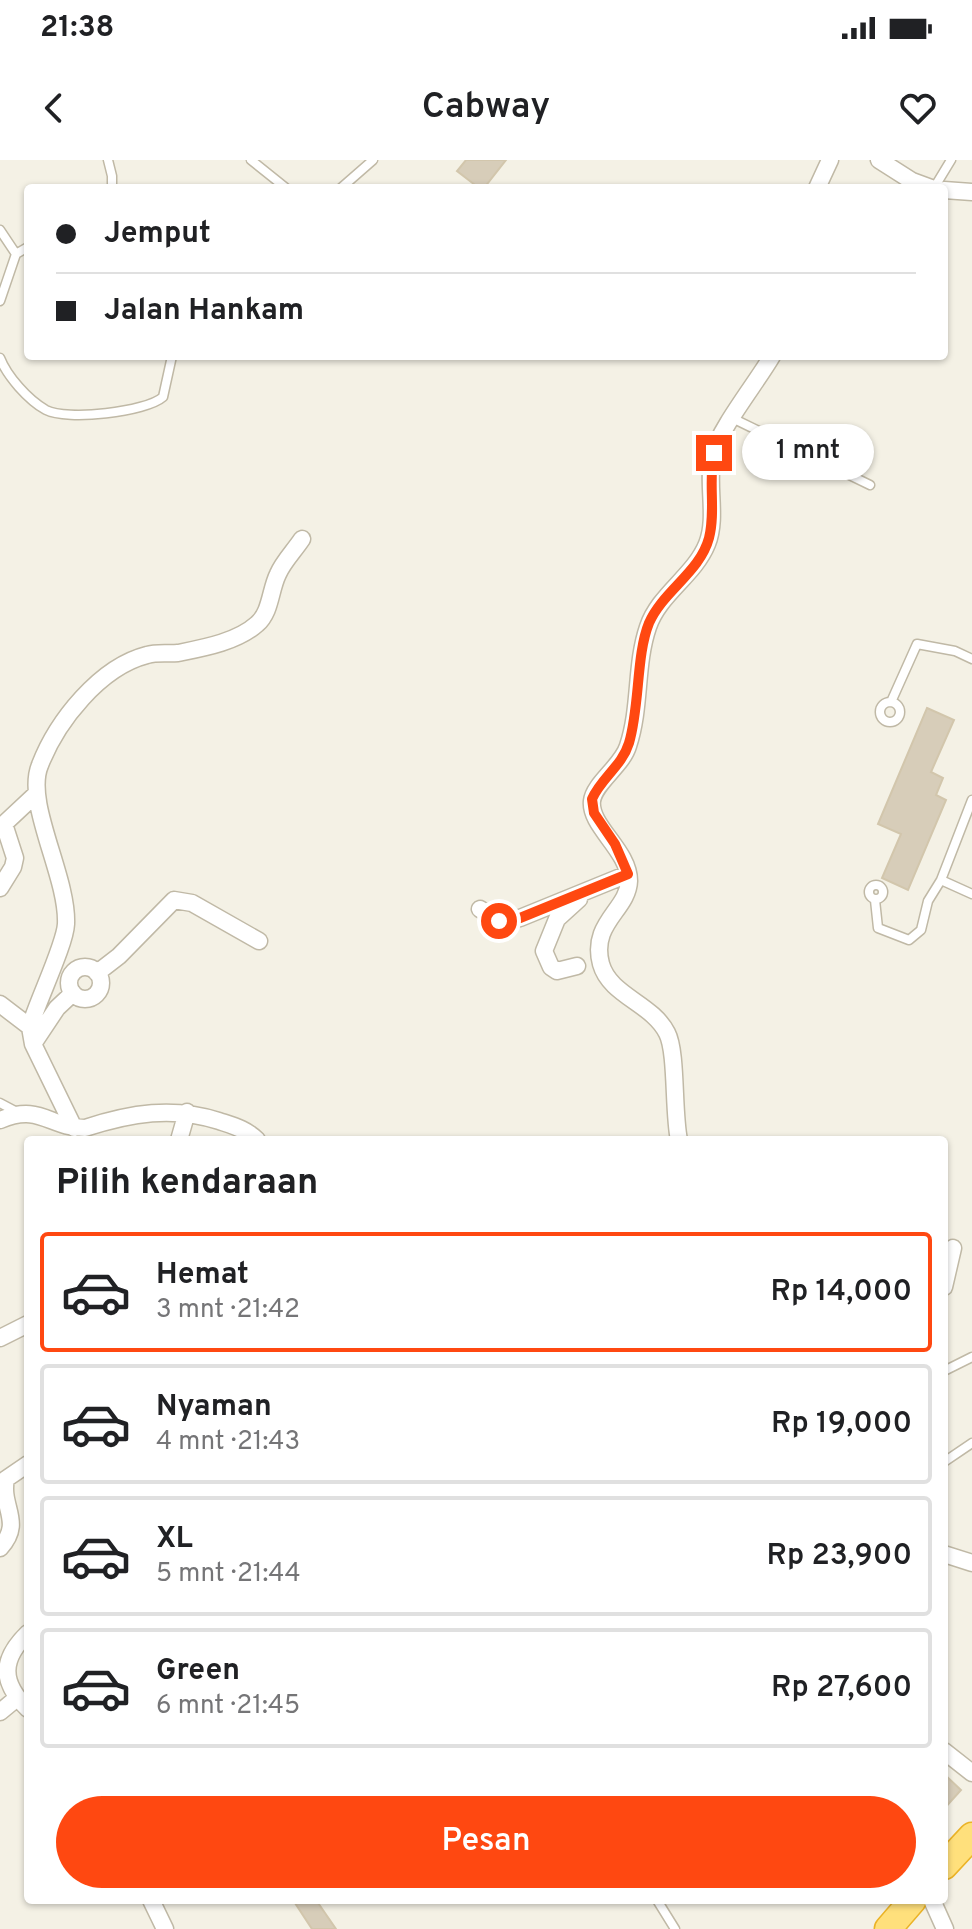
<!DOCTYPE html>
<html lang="id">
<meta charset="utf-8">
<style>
:root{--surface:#fff;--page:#f6f6f6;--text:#202124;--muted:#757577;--line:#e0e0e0;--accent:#ff4811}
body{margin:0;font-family:Overpass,sans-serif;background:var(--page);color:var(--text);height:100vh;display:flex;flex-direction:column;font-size:30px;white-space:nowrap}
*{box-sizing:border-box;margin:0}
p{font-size:26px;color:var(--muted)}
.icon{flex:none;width:44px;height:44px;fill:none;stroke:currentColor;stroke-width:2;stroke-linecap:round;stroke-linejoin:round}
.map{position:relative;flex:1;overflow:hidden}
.panel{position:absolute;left:24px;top:976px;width:924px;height:768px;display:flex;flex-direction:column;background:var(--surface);border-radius:8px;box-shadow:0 2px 6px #0004}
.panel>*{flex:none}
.guide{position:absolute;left:24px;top:24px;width:924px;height:176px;border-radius:8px;box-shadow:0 2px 6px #0004;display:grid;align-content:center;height:176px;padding:0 32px;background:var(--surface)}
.end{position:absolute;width:36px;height:36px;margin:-18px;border:10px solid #ff4811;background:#fff;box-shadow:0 0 0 4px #fff}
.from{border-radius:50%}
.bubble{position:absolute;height:56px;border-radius:28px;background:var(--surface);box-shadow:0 2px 6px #0004;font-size:26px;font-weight:600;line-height:56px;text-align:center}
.guide b{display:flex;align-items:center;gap:28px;height:76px;font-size:30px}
.guide b+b{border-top:2px solid var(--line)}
.guide i{width:20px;height:20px;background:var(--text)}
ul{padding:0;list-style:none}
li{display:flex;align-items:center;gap:24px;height:120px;margin:0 16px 12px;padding:0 16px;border:4px solid var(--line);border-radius:8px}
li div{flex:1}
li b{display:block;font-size:30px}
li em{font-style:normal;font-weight:600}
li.active{border-color:var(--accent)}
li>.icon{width:72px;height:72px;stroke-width:1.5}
h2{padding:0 32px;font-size:36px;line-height:96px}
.primary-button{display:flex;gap:16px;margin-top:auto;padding:16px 32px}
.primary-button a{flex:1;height:92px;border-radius:48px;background:var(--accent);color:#fff;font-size:32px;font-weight:600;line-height:92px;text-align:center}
.status{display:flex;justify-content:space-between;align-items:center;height:56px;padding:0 40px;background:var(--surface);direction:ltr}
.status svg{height:22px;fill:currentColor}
header{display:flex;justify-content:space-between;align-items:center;height:104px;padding:0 32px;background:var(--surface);font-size:36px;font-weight:600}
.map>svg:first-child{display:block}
.building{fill:#d7cdb9;stroke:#d2c6ac;stroke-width:2}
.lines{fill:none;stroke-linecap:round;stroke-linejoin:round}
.service-casing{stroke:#c0b9a6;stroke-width:11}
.minor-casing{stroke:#c0b9a6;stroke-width:19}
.trunk-casing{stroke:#ebb327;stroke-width:29}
.service{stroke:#fff;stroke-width:8}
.minor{stroke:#fff;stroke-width:16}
.trunk{stroke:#ffe07c;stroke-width:26}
.route{stroke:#ff4811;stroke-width:10}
</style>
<div class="status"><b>21:38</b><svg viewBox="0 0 49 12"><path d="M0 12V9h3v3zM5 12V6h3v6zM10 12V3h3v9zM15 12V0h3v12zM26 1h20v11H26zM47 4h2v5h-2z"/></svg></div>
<header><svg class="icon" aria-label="back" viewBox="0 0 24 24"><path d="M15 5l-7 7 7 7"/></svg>Cabway<svg class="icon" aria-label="heart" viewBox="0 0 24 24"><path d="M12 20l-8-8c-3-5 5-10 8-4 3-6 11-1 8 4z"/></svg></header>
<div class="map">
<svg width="972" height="1769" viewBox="0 0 972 1769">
<rect width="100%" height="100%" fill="#f4f1e5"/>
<!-- building -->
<path class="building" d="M466,0h40l-22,28h-5l-22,-17z
M927,548l27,12 -23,52 12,6 -7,17 10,5 -38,90 -26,-12 19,-44 -23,-10z
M944,1614l17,16 -17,19z
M293,1740h23l20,29h-24z"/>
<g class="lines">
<defs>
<path id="service" d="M108,0l4,16v12
M251,0l35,28
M341,28l32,-28
M934,28l17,-28
M0,70l16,24 -16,47
M16,94l12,-7
M0,198c7,18 28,42 46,52 21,11 100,2 117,-13l9,-41
M732,258l138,67
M880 552a10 10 0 1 1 20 0a10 10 0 1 1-20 0Z
M891,542l26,-58 38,7 17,8
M972,640l-31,80 31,14
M869 732a7 7 0 1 1 14 0a7 7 0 1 1-14 0Z
M875,740l3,28 31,12 12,-10 7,-29 13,-21
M0,943l17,9
M944,1211l28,-14
M944,1302l28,-19
M657,1740l18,29"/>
<path id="minor" d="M879,0l33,21 19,7
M817,28l13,-28
M944,30l28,2
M0,728l13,-21 2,-9 -11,-34 31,-29
M480,749l19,12 21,-3 108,-44
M577,806l-20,5 -6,-4 -7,-16 13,-32 22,-20
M69 823a16 16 0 1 1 32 0a16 16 0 1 1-32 0Z
M97,813l22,-17 55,-56 18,3 67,38
M0,844l30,23
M33,884l24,-36 16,-15
M0,960c41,-17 49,8 85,8 46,-15 88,-22 134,-7 15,5 27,8 38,19
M74,968l-41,-84 -3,-17c7,-25 35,-82 36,-103 2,-48 -42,-121 -26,-159 17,-44 60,-98 107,-110 10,-3 21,-1 31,-2 25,-5 59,-11 79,-29 14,-12 13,-34 21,-50 5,-12 16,-23 24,-35
M179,980l8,-28
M679,980c-6,-28 -2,-88 -12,-107 -15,-30 -57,-37 -66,-69 -11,-41 27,-54 28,-83 0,-31 -40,-55 -37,-80 2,-18 30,-35 36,-55 13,-39 7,-81 20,-119 11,-33 46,-51 59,-83 11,-27 -1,-61 6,-90 7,-26 44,-72 59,-98
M944,1127l9,-39
M0,1178l28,-14
M0,1388c24,-26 0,-41 6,-69l22,-15
M944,1394l28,9
M28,1473c-27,26 -28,49 0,76
M0,1552l17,-14
M944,1591l28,22
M151,1740l14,29
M932,1740l13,29"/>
<path id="trunk" d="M944,1706l28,-30
M888,1769l25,-29"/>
</defs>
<!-- service casing -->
<use href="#service" class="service-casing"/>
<!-- minor casing -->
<use href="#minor" class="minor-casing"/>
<!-- trunk casing -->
<use href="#trunk" class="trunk-casing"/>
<!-- service -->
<use href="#service" class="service"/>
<!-- minor -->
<use href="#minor" class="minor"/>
<!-- trunk -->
<use href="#trunk" class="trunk"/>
</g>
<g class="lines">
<!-- route -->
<path class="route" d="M499,761l21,-3 108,-44 -13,-30 -21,-31 -2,-14c9,-21 30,-33 37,-56 11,-37 7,-88 20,-120 14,-32 51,-51 60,-85 7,-27 -1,-57 5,-85"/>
</g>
</svg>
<i class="end from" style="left:499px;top:761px"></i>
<i class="end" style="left:714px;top:293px"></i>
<div class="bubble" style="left:742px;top:264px;width:132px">1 mnt</div>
<div class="guide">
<b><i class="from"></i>Jemput</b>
<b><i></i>Jalan Hankam</b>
</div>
<section class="panel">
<h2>Pilih kendaraan</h2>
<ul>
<li class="active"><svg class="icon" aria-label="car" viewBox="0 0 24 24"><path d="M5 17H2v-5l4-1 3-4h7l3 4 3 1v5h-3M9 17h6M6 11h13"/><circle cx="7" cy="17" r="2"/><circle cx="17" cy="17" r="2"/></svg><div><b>Hemat</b><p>3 mnt · 21:42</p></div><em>Rp 14,000</em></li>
<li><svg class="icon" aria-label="car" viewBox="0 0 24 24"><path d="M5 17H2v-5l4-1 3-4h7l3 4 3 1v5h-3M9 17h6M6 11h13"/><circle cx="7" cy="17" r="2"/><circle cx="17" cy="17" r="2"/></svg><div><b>Nyaman</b><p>4 mnt · 21:43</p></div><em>Rp 19,000</em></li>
<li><svg class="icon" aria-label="car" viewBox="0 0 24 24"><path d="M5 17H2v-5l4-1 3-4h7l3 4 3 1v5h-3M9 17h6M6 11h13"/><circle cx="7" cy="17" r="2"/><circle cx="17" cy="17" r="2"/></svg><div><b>XL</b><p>5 mnt · 21:44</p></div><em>Rp 23,900</em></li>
<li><svg class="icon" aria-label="car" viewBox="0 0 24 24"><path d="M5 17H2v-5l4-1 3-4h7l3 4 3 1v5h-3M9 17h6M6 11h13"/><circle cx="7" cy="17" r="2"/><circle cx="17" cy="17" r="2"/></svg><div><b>Green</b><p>6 mnt · 21:45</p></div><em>Rp 27,600</em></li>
</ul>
<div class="primary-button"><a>Pesan</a></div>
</section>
</div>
